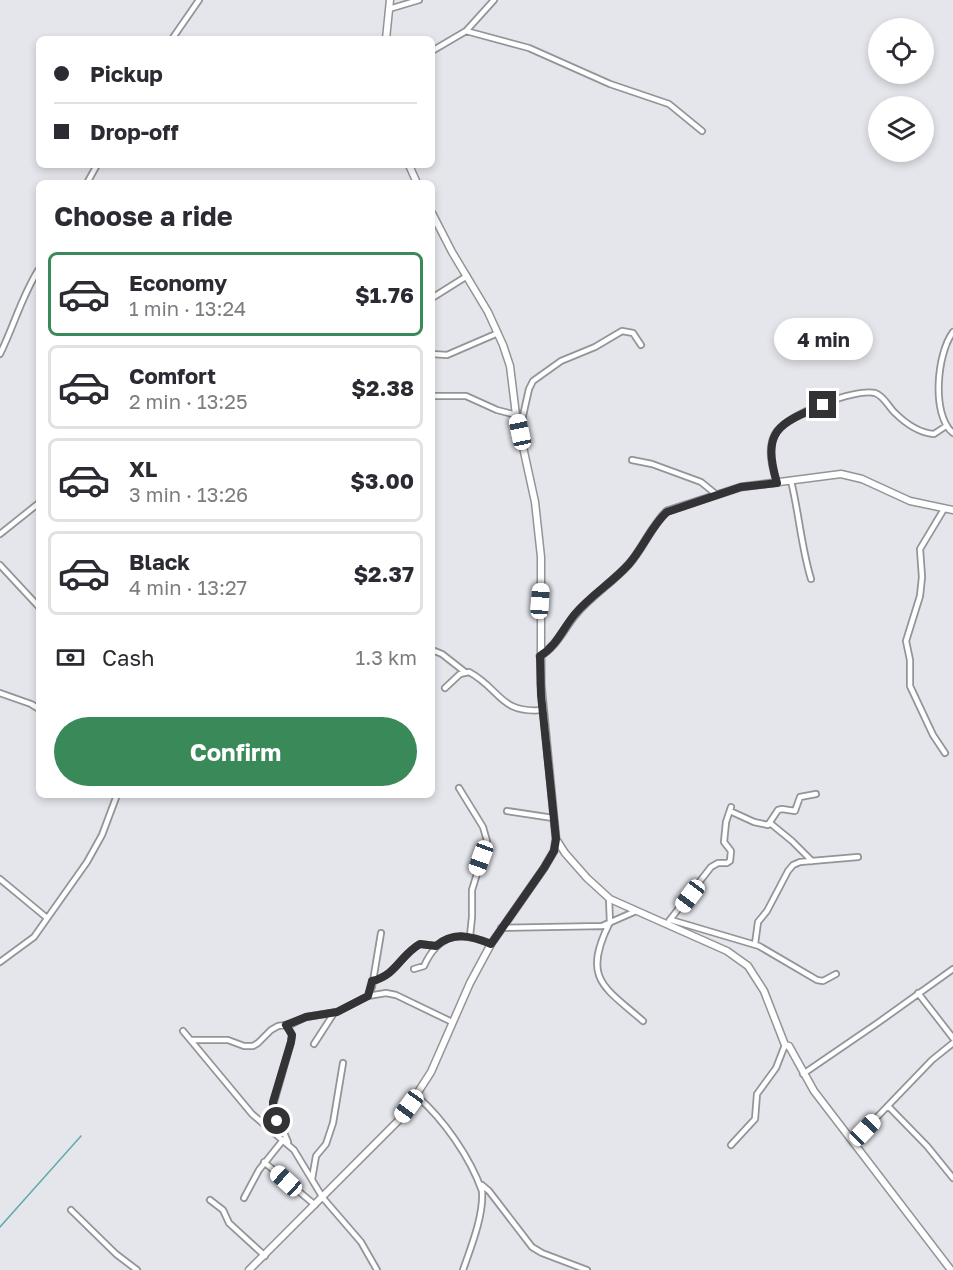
<!DOCTYPE html>
<meta charset="utf-8">
<style>
:root{--surface:#fff;--page:#f7f7f7;--text:#2b2b33;--muted:#7c7c81;--line:#e1e1e2;--accent:#3a8959}
body{margin:0;font-family:"Golos Text",sans-serif;background:var(--page);color:var(--text);height:100vh;display:flex;flex-direction:column;font-size:22px;white-space:nowrap}
*{box-sizing:border-box;margin:0}
p{font-size:20px;color:var(--muted)}
.icon{flex:none;width:33px;height:33px;fill:none;stroke:currentColor;stroke-width:2;stroke-linecap:round;stroke-linejoin:round}
.map{position:relative;flex:1;overflow:hidden}
.drawer{position:absolute;left:36px;top:180px;width:399px;height:618px;display:flex;flex-direction:column;background:var(--surface);border-radius:9px;box-shadow:0 3px 9px #0003}
.drawer>*{flex:none}
.top-card{position:absolute;left:36px;top:36px;width:399px;height:132px;border-radius:9px;box-shadow:0 3px 9px #0003;display:grid;align-content:center;height:132px;padding:0 18px;background:var(--surface)}
.controls{position:absolute;left:868px;top:18px;display:grid;gap:12px}
.controls a{display:grid;place-items:center;width:66px;height:66px;border-radius:50%;background:var(--surface);box-shadow:0 3px 9px #0003;font-size:30px}
.end{position:absolute;width:27px;height:27px;margin:-14px;border:8px solid #333335;background:#fff;box-shadow:0 0 0 3px #fff}
.from{border-radius:50%}
.bubble{position:absolute;height:42px;border-radius:21px;background:var(--surface);box-shadow:0 3px 9px #0003;font-size:20px;font-weight:700;line-height:42px;text-align:center}
.car{position:absolute;width:18px;height:36px;margin:-18px -9px;border-radius:8px;box-shadow:0 0 4px 2px #0007;background:linear-gradient(#fff 24%,#345 0 40%,#fff 0 76%,#345 0 86%,#fff 0)}
.top-card b{display:flex;align-items:center;gap:21px;height:57px;font-size:22px}
.top-card b+b{border-top:2px solid var(--line)}
.top-card i{width:15px;height:15px;background:var(--text)}
ul{padding:0;list-style:none}
li{display:flex;align-items:center;gap:18px;height:84px;margin:0 12px 9px;padding:0 6px;border:3px solid var(--line);border-radius:9px}
li div{flex:1}
li b{display:block;font-size:22px}
li em{font-style:normal;font-weight:700}
li.on{border-color:var(--accent)}
li>.icon{width:54px;height:54px;stroke-width:1.5}
h2{padding:0 18px;font-size:27px;line-height:72px}
.pay{display:flex;align-items:center;gap:15px;height:66px;padding:0 18px;font-size:22px}
.pay p{margin-inline-start:auto}
.primary-button{display:flex;gap:12px;margin-top:auto;padding:12px 18px}
.primary-button a{flex:1;height:69px;border-radius:36px;background:var(--accent);color:#fff;font-size:24px;font-weight:700;line-height:69px;text-align:center}
.map>svg:first-child{display:block}
.lines{fill:none;stroke-linecap:round;stroke-linejoin:round}
.stream{stroke:#62aaad;stroke-width:1.5}
.street-casing{stroke:#939498;stroke-width:8}
.secondary-casing{stroke:#939498;stroke-width:9}
.street{stroke:#fff;stroke-width:4.5}
.secondary{stroke:#fff;stroke-width:6}
.route{stroke:#333335;stroke-width:8}
</style>
<div class="map">
<svg width="953" height="1270" viewBox="0 0 953 1270">
<rect width="100%" height="100%" fill="#e5e6eb"/>
<g class="lines">
<!-- stream -->
<path class="stream" d="M0,1227l81,-91"/>
<defs>
<path id="street" d="M389,9l30,-9
M466,31l63,17 81,36 59,20 33,27
M172,39l27,-39
M432,51l34,-20 28,-31
M87,183l10,-18
M432,298l35,-22
M953,332c-16,21 -22,83 0,101
M0,354c14,-28 22,-59 39,-85
M432,354l15,1 51,-22
M432,396h34l31,14 19,5
M520,429l9,-40 4,-8 28,-20 34,-14 27,-16 11,2 8,12
M632,460l20,4 49,18 16,13
M791,481c8,32 10,65 20,98
M777,483c-5,-16 -10,-34 -2,-49 10,-19 80,-46 100,-41 9,3 13,13 19,19 10,10 25,21 40,22l12,-8
M944,509l-24,40 2,28 -2,19 -14,45 4,19v26l23,49 12,18
M0,534l39,-31
M0,565l39,42
M432,650l10,4 23,18
M445,688l15,-14 9,-2c32,17 30,42 74,38
M0,693l31,11 8,5
M459,788l24,39 4,14 -15,49v27l-2,19
M507,811l46,7
M730,811l24,11 14,3 10,-15 4,-1 13,2 5,-14 16,-3
M770,823l22,18 20,20
M0,879l47,39
M609,898l1,25
M671,920l88,26 58,34 6,1 13,-7
M669,921l42,-54 7,-4h9l3,-2 1,-10 -7,-9 2,-20 5,-15
M609,924c-27,55 -5,63 34,97
M501,928l101,-2 34,-15
M755,944l3,-22 9,-11 21,-40 5,-6 7,-3 58,-5
M0,962l34,-25 53,-75 15,-27 15,-40
M414,969l10,-3c15,-33 36,-35 67,-22
M372,981c25,-6 28,-26 48,-37l16,2
M918,993l35,45
M368,996l4,-9 9,-54
M287,1025l5,10 -1,7 -18,64 15,36
M183,1031l69,83 42,36 29,48 38,44 16,28
M191,1040h37l16,6h9l5,-3 13,-13 7,-4 14,-2 14,-7 31,-5 31,-16 18,-3 10,2 56,27
M314,1044l20,-31
M803,1074l76,-52 74,-53
M417,1096c27,24 53,61 65,95 2,24 -11,56 -19,79
M888,1106l39,40 26,32
M854,1141l78,-81 21,-17
M731,1145l24,-26 2,-25 19,-26 9,-23
M264,1162l51,43
M312,1179l4,-23 10,-12 7,-21 10,-60
M482,1185l7,6 43,56 10,6 45,17
M244,1198l15,-28 24,-30
M210,1200l13,10 6,13 36,33
M71,1210l45,44 21,16"/>
<path id="secondary" d="M386,39l4,-39
M409,165l8,18
M432,213l20,39 36,60 15,33 7,21 6,49 19,87 6,55v127l15,155 9,14 22,25 23,21 117,52 21,15 16,25 21,54 4,1 25,45 137,179
M540,656c17,-10 24,-28 36,-42 16,-19 37,-32 53,-50 14,-16 23,-39 38,-53l74,-24 100,-13 21,5 48,22 43,9
M249,1270l153,-153 29,-45 39,-89 21,-39 53,-76 10,-17 2,-12"/>
</defs>
<!-- street casing -->
<use href="#street" class="street-casing"/>
<!-- secondary casing -->
<use href="#secondary" class="secondary-casing"/>
<!-- street -->
<use href="#street" class="street"/>
<!-- secondary -->
<use href="#secondary" class="secondary"/>
</g>
<g class="lines">
<!-- route -->
<path class="route" d="M277,1121l-4,-10v-9l18,-60 1,-7 -6,-10 20,-8 31,-5 31,-16 4,-15c25,-6 28,-26 48,-37l16,2c17,-15 36,-10 55,-2l53,-76 10,-17 2,-12 -15,-144 -1,-39c17,-10 23,-28 35,-42 16,-19 38,-32 54,-50 14,-16 23,-39 38,-52l74,-25 36,-4c-15,-52 0,-59 46,-78"/>
</g>
</svg>
<div class="controls">
<a><svg class="icon" aria-label="locate" viewBox="0 0 24 24"><circle cx="12" cy="12" r="6"/><path d="M12 2v4M12 18v4M2 12h4M18 12h4"/></svg></a>
<a><svg class="icon" aria-label="layers" viewBox="0 0 24 24"><path d="M12 4l9 5-9 5-9-5zM3 14l9 5 9-5"/></svg></a>
</div>
<i class="end from" style="left:277px;top:1121px"></i>
<i class="end" style="left:823px;top:405px"></i>
<div class="bubble" style="left:774px;top:318px;width:99px">4 min</div>
<i class="car" style="left:520px;top:432px;rotate:348deg"></i>
<i class="car" style="left:540px;top:601px;rotate:4deg"></i>
<i class="car" style="left:481px;top:858px;rotate:200deg"></i>
<i class="car" style="left:690px;top:896px;rotate:217deg"></i>
<i class="car" style="left:409px;top:1106px;rotate:216deg"></i>
<i class="car" style="left:865px;top:1130px;rotate:44deg"></i>
<i class="car" style="left:286px;top:1181px;rotate:312deg"></i>
<div class="top-card">
<b><i class="from"></i>Pickup</b>
<b><i></i>Drop-off</b>
</div>
<section class="drawer">
<h2>Choose a ride</h2>
<ul>
<li class="on"><svg class="icon" aria-label="car" viewBox="0 0 24 24"><path d="M5 17H2v-5l4-1 3-4h7l3 4 3 1v5h-3M9 17h6M6 11h13"/><circle cx="7" cy="17" r="2"/><circle cx="17" cy="17" r="2"/></svg><div><b>Economy</b><p>1 min · 13:24</p></div><em>$1.76</em></li>
<li><svg class="icon" aria-label="car" viewBox="0 0 24 24"><path d="M5 17H2v-5l4-1 3-4h7l3 4 3 1v5h-3M9 17h6M6 11h13"/><circle cx="7" cy="17" r="2"/><circle cx="17" cy="17" r="2"/></svg><div><b>Comfort</b><p>2 min · 13:25</p></div><em>$2.38</em></li>
<li><svg class="icon" aria-label="car" viewBox="0 0 24 24"><path d="M5 17H2v-5l4-1 3-4h7l3 4 3 1v5h-3M9 17h6M6 11h13"/><circle cx="7" cy="17" r="2"/><circle cx="17" cy="17" r="2"/></svg><div><b>XL</b><p>3 min · 13:26</p></div><em>$3.00</em></li>
<li><svg class="icon" aria-label="car" viewBox="0 0 24 24"><path d="M5 17H2v-5l4-1 3-4h7l3 4 3 1v5h-3M9 17h6M6 11h13"/><circle cx="7" cy="17" r="2"/><circle cx="17" cy="17" r="2"/></svg><div><b>Black</b><p>4 min · 13:27</p></div><em>$2.37</em></li>
</ul>
<div class="pay"><svg class="icon" aria-label="cash" viewBox="0 0 24 24"><path d="M3 7h18v10H3z"/><circle cx="12" cy="12" r="2"/></svg>Cash<p>1.3 km</p></div>
<div class="primary-button"><a>Confirm</a></div>
</section>
</div>
